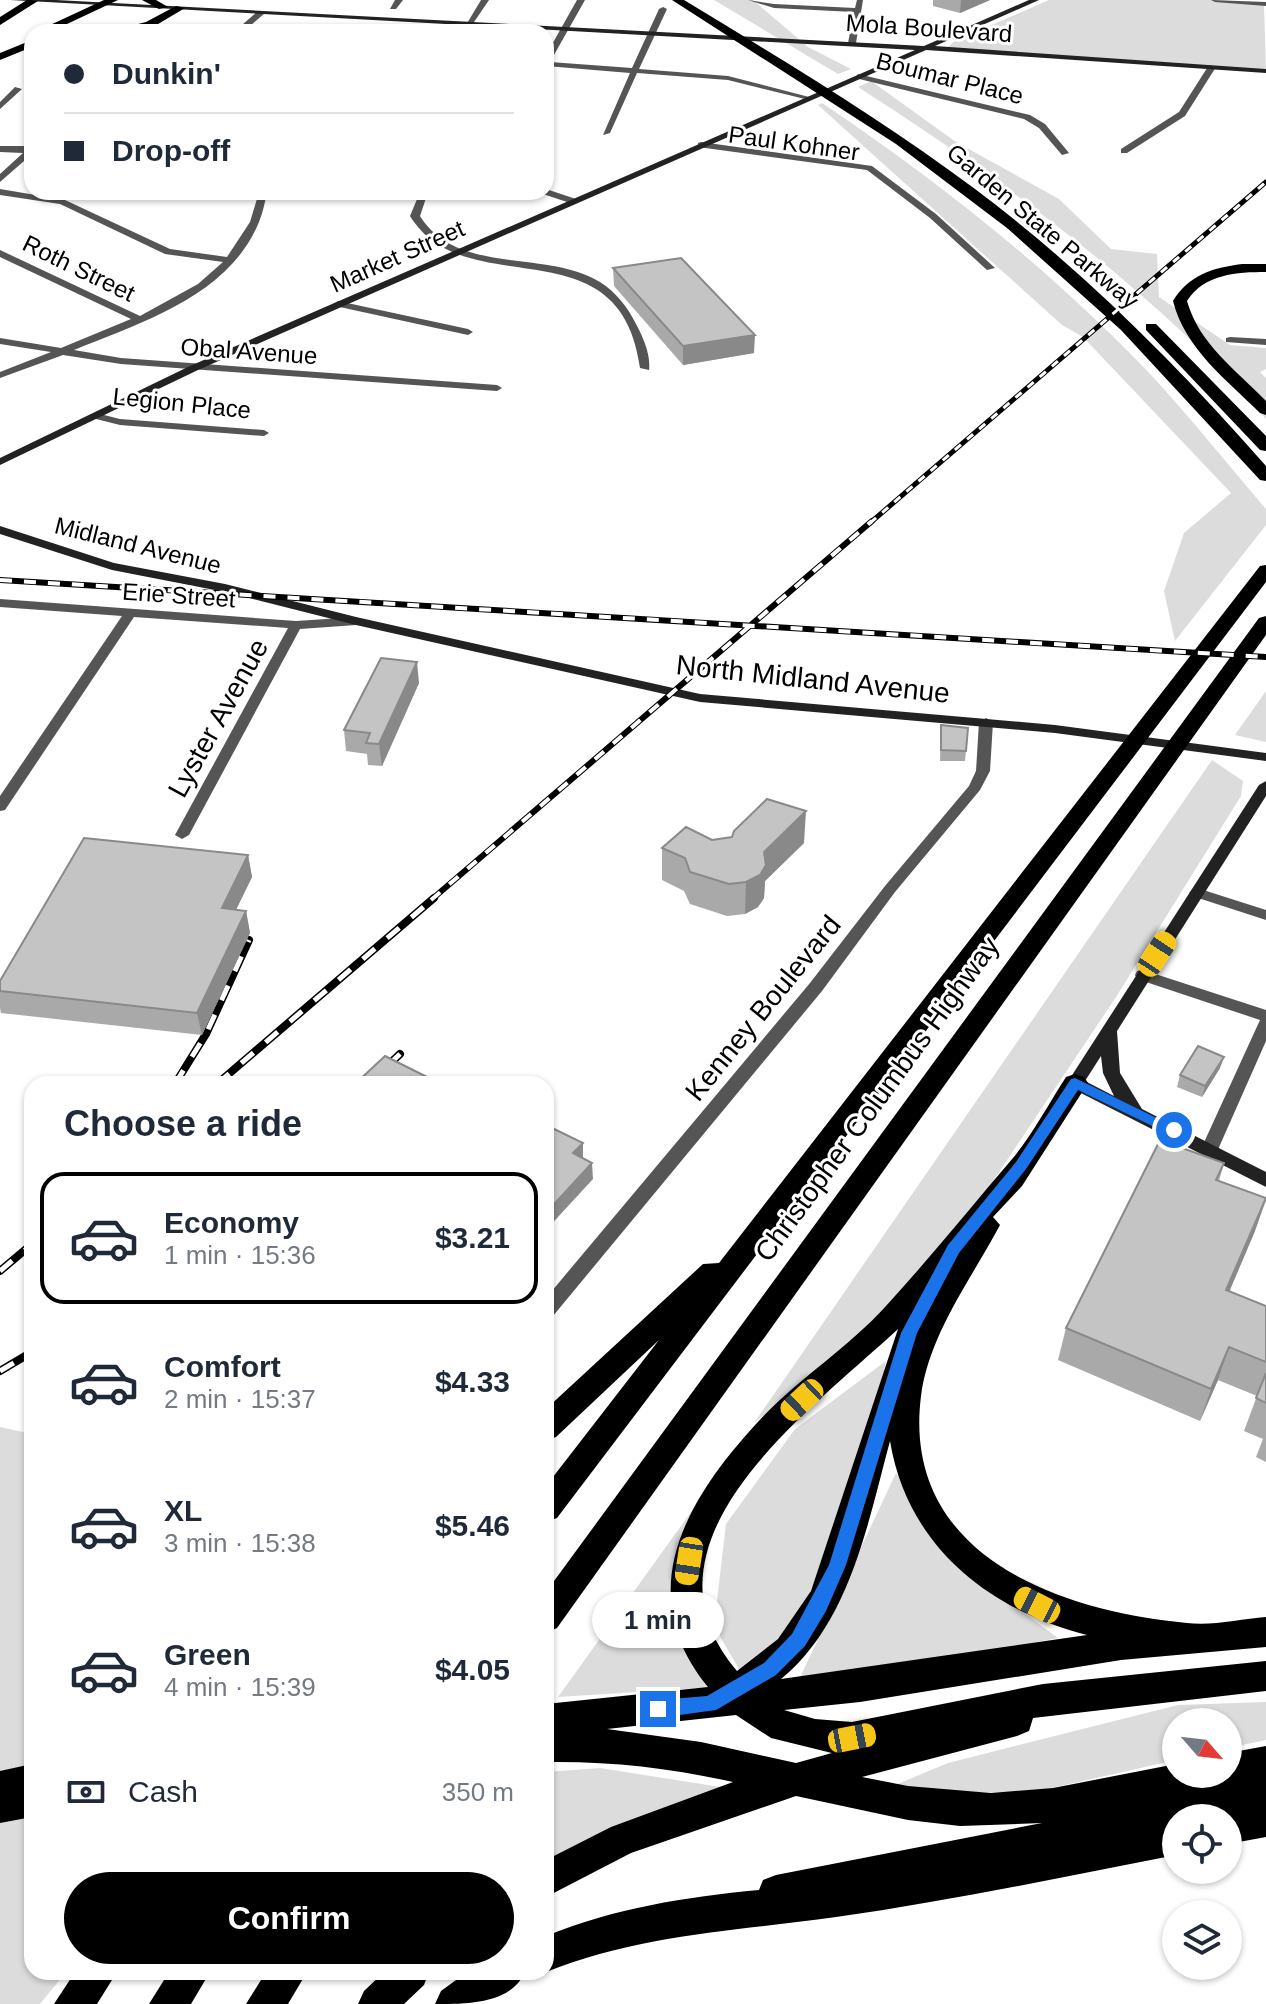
<!DOCTYPE html>
<meta charset="utf-8">
<style>
:root{--surface:#fff;--page:#f2f2f3;--text:#1f2937;--muted:#747a83;--line:#e0e1e3;--accent:#000}
body{margin:0;font-family:Helvetica,sans-serif;background:var(--page);color:var(--text);height:100vh;display:flex;flex-direction:column;font-size:30px;white-space:nowrap}
*{box-sizing:border-box;margin:0}
p{font-size:26px;color:var(--muted)}
.icon{flex:none;width:44px;height:44px;fill:none;stroke:currentColor;stroke-width:2;stroke-linecap:round;stroke-linejoin:round}
.map{position:relative;flex:1;overflow:hidden}
.panel{position:absolute;left:24px;top:1076px;width:530px;height:904px;display:flex;flex-direction:column;background:var(--surface);border-radius:24px;box-shadow:0 2px 6px #0004}
.panel>*{flex:none}
.top-card{position:absolute;left:24px;top:24px;width:530px;height:176px;border-radius:24px;box-shadow:0 2px 6px #0004;display:grid;align-content:center;height:176px;padding:0 40px;background:var(--surface)}
.needle{width:52px;rotate:118deg}
.controls{position:absolute;left:1162px;top:1708px;display:grid;gap:16px}
.controls a{display:grid;place-items:center;width:80px;height:80px;border-radius:50%;background:var(--surface);box-shadow:0 2px 6px #0004;font-size:40px}
.end{position:absolute;width:36px;height:36px;margin:-18px;border:10px solid #1a73e8;background:#fff;box-shadow:0 0 0 4px #fff}
.from{border-radius:50%}
.bubble{position:absolute;height:56px;border-radius:28px;background:var(--surface);box-shadow:0 2px 6px #0004;font-size:26px;font-weight:700;line-height:56px;text-align:center}
.car{position:absolute;width:24px;height:48px;margin:-24px -12px;border-radius:10px;box-shadow:0 0 6px 2px #0007;background:linear-gradient(#f5c518 24%,#345 0 40%,#f5c518 0 76%,#345 0 86%,#f5c518 0)}
.top-card b{display:flex;align-items:center;gap:28px;height:76px;font-size:30px}
.top-card b+b{border-top:2px solid var(--line)}
.top-card i{width:20px;height:20px;background:var(--text)}
ul{padding:0;list-style:none}
li{display:flex;align-items:center;gap:24px;height:132px;margin:0 16px 12px;padding:0 24px;border:4px solid transparent;border-radius:24px}
li div{flex:1}
li b{display:block;font-size:30px}
li em{font-style:normal;font-weight:700}
li.active{border-color:var(--accent)}
li>.icon{width:72px;height:72px;stroke-width:1.5}
h2{padding:0 40px;font-size:36px;line-height:96px}
.pay{display:flex;align-items:center;gap:20px;height:88px;padding:0 40px;font-size:30px}
.pay p{margin-inline-start:auto}
.action{display:flex;gap:16px;margin-top:auto;padding:16px 40px}
.action a{flex:1;height:92px;border-radius:48px;background:var(--accent);color:#fff;font-size:32px;font-weight:700;line-height:92px;text-align:center}
.map>svg:first-child{display:block}
.green{fill:#dcdcdc}
.lines{fill:none;stroke-linecap:round;stroke-linejoin:round}
.street{fill:#555;fill-rule:evenodd}
.secondary{fill:#222;fill-rule:evenodd}
.highway{fill:#000;fill-rule:evenodd}
.rail-far2-casing{stroke:#000;stroke-width:5}
.rail-far1-casing{stroke:#000;stroke-width:6}
.rail-casing{stroke:#000;stroke-width:8}
.rail-far2{stroke:#fff;stroke-width:3;stroke-dasharray:8;stroke-linecap:butt}
.rail-far1{stroke:#fff;stroke-width:4;stroke-dasharray:12;stroke-linecap:butt}
.rail{stroke:#fff;stroke-width:5;stroke-dasharray:16;stroke-linecap:butt}
.wall{fill:#a9a9a9}
.shaded-wall{fill:#898989}
.building{fill:#c4c4c4;stroke:#898989;stroke-width:2}
.route{fill:#1a73e8}
.labels{text-anchor:middle;dominant-baseline:central;stroke-width:6;stroke-linejoin:round;paint-order:stroke}
.far-street-label{font-size:24px;fill:#000;stroke:#fff}
.street-label{font-size:28px;fill:#000;stroke:#fff}
</style>
<div class="map">
<svg width="1266" height="2004" viewBox="0 0 1266 2004">
<rect width="100%" height="100%" fill="#fff"/>
<!-- green -->
<path class="green" d="M714,0h39l55,47 43,22 -13,5z
M1049,0h167l48,4 2,67 -319,-23 6,-6z
M871,81l85,61 103,57 52,50 46,5 2,43 71,48 36,3v21l-6,3 6,6v41c-28,-30 -55,-61 -85,-88 -100,-93 -209,-171 -323,-244z
M822,103c119,80 230,168 329,272 40,43 77,90 115,134v16l-91,116 -11,-50 20,-58 47,-40 -148,-156 -21,-12 -244,-220z
M1266,691v51l-31,-7z
M1212,760l31,21 -2,15 -125,201 -135,202 -95,119 -132,105z
M886,1361l-12,65 -66,189 -65,61 -29,-50 12,-102 69,-95z
M0,1427l32,7v538h34l-26,32h-40z
M896,1473l55,86 107,79 -262,48z
M691,1512l-16,126 44,49 -161,10z
M1266,1702v38l-38,8v-26h-52v38l-151,34 -137,-6 60,-25 230,-58z
M600,1768l127,20 -181,77v-93z"/>
<g class="lines">
<!-- street -->
<path class="street" d="M395,0h8l-7,9h-6z
M481,0h8l-17,25h-6z
M577,0h8l-35,62 82,6 27,-59 4,-2 4,2 -28,60 89,7 85,22 -4,2 -81,-20 -91,-7 -27,60 -7,2 27,-62 -84,-7v-11z
M748,0l26,4 81,4 2,-8h6l-7,43 -4,2 -4,-2 6,-31 -80,-4z
M1211,0l55,2v4l-51,-4z
M258,11l7,2 -22,19h-9z
M1209,65l7,2 -31,49 -58,37h-6v-4l58,-37z
M858,74l172,41 15,9 24,29 -7,2 -23,-27 -15,-9 -169,-41z
M15,87l7,2 -22,20v-7z
M701,142l171,24 64,48 59,54 -8,2 -57,-52 -63,-48 -169,-23v-4z
M0,146h32v8l-32,28v-8l23,-21 -23,-1z
M0,189l65,11 105,49 57,8 23,-35 9,-30h8c-2,10 -4,20 -8,30 -30,74 -117,100 -185,128l47,8 376,27 5,3 -5,3 -376,-27 -58,-9 -63,23v-6l51,-20 -51,-8v-6l61,10 70,-29 -131,-62v-7l140,66 58,-32 25,-22 -58,-8 -105,-50 -60,-9z
M546,189l30,10 1,2 -4,3 -30,-10 -1,-2h4z
M420,192h8l-8,24c37,60 126,33 180,66 16,10 28,26 36,42 7,13 15,31 13,46l-9,-2c-20,-149 -174,-61 -230,-152z
M338,301l130,28 5,3 -5,3 -133,-29 -2,-2z
M1230,337l36,2v6l-40,-3v-4z
M96,413l24,6 144,11 5,3 -5,3 -144,-11 -28,-7v-4z
M0,599l296,22 60,-4 6,4 -6,4 -56,4 -111,206 -7,4 -7,-4 113,-207 -154,-11 -129,193 -5,1v-15l122,-180 -122,-9z
M986,718l7,4 -3,49 -10,19 -85,102 -73,99 -269,325 -7,2v-20l264,-315 75,-97 84,-100 7,-15 3,-49z
M1197,888l69,22v10l-74,-24 -3,-3 3,-3z
M1143,970l123,40v31l-50,113h-12l-3,-5 59,-129 -123,-41 -2,-4 2,-4z"/>
<!-- secondary -->
<path class="secondary" d="M10,0h46l868,46 105,-46h10l-104,46 331,23v4l-340,-23 -728,320 -198,95v-7l190,-92 725,-316z
M0,526l114,37 111,21 131,33 344,77 355,31 211,28v8l-211,-28 -355,-31 -344,-77 -131,-33 -113,-22 -112,-36z
M1266,781v15l-149,235 3,42 22,36 124,63v15l-197,-100 -2,-4 192,-298zM1101,1056l2,17 11,23 -29,-15z"/>
<!-- highway -->
<path class="highway" d="M27,0l11,1 -38,24v-8z
M104,0h14l-68,32h-15z
M142,0h14l12,7 -9,2z
M672,0h12c99,60 199,120 291,189 108,81 202,176 291,277v15l-6,-1 -139,-150 -114,-102 -111,-84z
M176,6l9,2 -32,19 -46,5 39,-10z
M32,40v7l-32,13v-7z
M1242,264h24v8c-29,0 -62,2 -79,29 12,43 49,69 79,100v14l-6,-2c-33,-33 -75,-64 -87,-112 16,-26 39,-33 69,-37z
M1146,324h10l110,112v15l-6,-1 -114,-120z
M1266,565v17l-709,936 -11,4v-36l113,-146 -103,97 -10,4v-32l157,-145 16,-1 541,-697z
M1266,616v19l-709,993 -11,5v-41l713,-974z
M1075,1074l9,3 4,6 -66,103 -29,31 7,8c-28,53 -71,109 -79,171 -20,159 137,215 266,227 25,3 54,-4 79,-6v30l-145,13 -261,42 -76,8 31,9 37,3 191,-38 223,-23v30l-233,27 -4,13 -12,5 -155,41 46,9 83,7 62,-5 123,-24v10h52v-21l38,-7v91l-38,7v-26h-52v37c-113,22 -226,46 -340,62 -99,14 -196,17 -290,55h-1l1,-36c69,-28 139,-39 213,-46l4,-10 13,-5 266,-52 -82,3 -52,-6 -112,-24 -165,57 -85,44v-37l65,-33 122,-45c-62,-14 -123,-21 -187,-20v-58l162,-17c-77,-94 -22,-187 48,-263 39,-43 91,-75 130,-118 44,-48 85,-99 127,-148 20,-24 36,-55 53,-81zM898,1329l-87,262 -33,48 -41,32c-111,-130 73,-260 161,-342zM890,1441c17,104 98,169 197,194l-306,44c69,-56 87,-157 109,-238zM736,1715l35,23 61,15 -36,10 -95,-21 -94,-13z
M32,1764v53l-32,6v-52z
M75,1972h42l-20,32h-43z
M169,1972h41l-19,32h-42z
M266,1972h41l-19,32h-42z
M384,1972h45l-5,13 -20,19h-46l6,-13z
M467,1972h58c-14,32 -58,32 -90,32l6,-13z"/>
<defs>
<path id="rail-far2" d="M870,523l396,-341"/>
<path id="rail-far1" d="M0,580l1266,77
M431,900l441,-379"/>
<path id="rail" d="M175,1084l31,-50 43,-94
M217,1084l217,-186
M368,1084l32,-30
M0,1271l32,-27
M0,1371l32,-19"/>
</defs>
<!-- rail-far2 casing -->
<use href="#rail-far2" class="rail-far2-casing"/>
<!-- rail-far1 casing -->
<use href="#rail-far1" class="rail-far1-casing"/>
<!-- rail casing -->
<use href="#rail" class="rail-casing"/>
<!-- rail-far2 -->
<use href="#rail-far2" class="rail-far2"/>
<!-- rail-far1 -->
<use href="#rail-far1" class="rail-far1"/>
<!-- rail -->
<use href="#rail" class="rail"/>
</g>
<!-- wall -->
<path class="wall" d="M933,0h57l-30,13 -27,-7z
M613,268l141,85 -71,12 -69,-79z
M419,683l-37,83 -14,-1 -1,-11 -21,-3 -2,-21z
M941,725l25,26 -1,10h-25z
M804,843l-39,38 -1,17 -6,9 -13,7 -18,2 -37,-12 -6,-13 -22,-11v-32z
M248,855l4,22 -16,33 10,1 4,22 -48,102 -201,-22 -1,-5v-27z
M1220,1068l-18,29 -25,-10 3,-12z
M1224,1163l-5,18 36,50 -26,60 37,15v156l-10,-5 7,-18 -19,-8 13,-35 -39,-16 -18,41 -142,-61 8,-32z"/>
<!-- shaded-wall -->
<path class="shaded-wall" d="M961,0h29l-30,13z
M755,335l-1,18 -71,12v-19z
M417,662l2,21 -37,83 -3,-22z
M806,811l-2,32 -39,38 -1,17 -6,9 -13,7 1,-32 18,-30z
M248,855l4,22 -26,53 -4,-22z
M246,911l4,22 -48,102 -5,-22z
M1224,1057l-4,11 -18,29 3,-11z
M583,1143v17l-10,-7z
M592,1163l1,16 -47,51v-17z
M1266,1200l-11,31 -39,92 10,-33z
M1229,1347l-11,33 -18,41 11,-32z"/>
<!-- building -->
<path class="building" d="M681,258l74,77 -72,11 -70,-78z
M381,658l36,4 -38,82 -13,-1 4,-10 -26,-3z
M941,725l27,3 -2,23 -25,-1z
M767,799l39,12 -42,41 2,13 -6,10 -14,7 -17,2 -39,-12 -5,-14 -23,-10 24,-21 26,13 20,-3 2,-6z
M84,838l164,17 -26,53 24,3 -49,102 -197,-22v-10z
M1198,1046l26,11 -19,29 -25,-11z
M385,1056l56,28h-86z
M546,1125l37,18 -10,10 19,10 -46,50z
M1160,1140l64,23 -8,17 50,18 -40,92 40,16v56l-37,-15 -18,42 -145,-61z
M1266,1373v30l-10,-5z"/>
<!-- route -->
<path class="route" d="M1075,1078l106,52 -7,5 -5,-1 -91,-44 -52,79 -67,84 -42,80 -71,232 -20,46 -21,35 -29,29 -60,35 -58,8 -7,-3 -2,-6 9,-9 49,-4 57,-33 28,-29 37,-69 72,-232 47,-88 68,-83 55,-83z"/>
<g class="labels">
<!-- far-street labels -->
<g class="far-street-label">
<text transform="translate(929 28) rotate(4)">Mola Boulevard</text>
<text transform="translate(950 78) rotate(14)">Boumar Place</text>
<text transform="translate(794 143) rotate(8)">Paul Kohner</text>
<text transform="translate(1043 226) rotate(40)">Garden State Parkway</text>
<text transform="translate(397 256) rotate(-24)">Market Street</text>
<text transform="translate(79 268) rotate(26)">Roth Street</text>
<text transform="translate(249 351) rotate(4)">Obal Avenue</text>
<text transform="translate(182 403) rotate(6)">Legion Place</text>
<text transform="translate(138 545) rotate(14)">Midland Avenue</text>
<text transform="translate(179 595) rotate(4)">Erie Street</text>
</g>
<!-- street labels -->
<g class="street-label">
<text transform="translate(813 679) rotate(6)">North Midland Avenue</text>
<text transform="translate(218 718) rotate(-61)">Lyster Avenue</text>
<text transform="translate(763 1008) rotate(-51)">Kenney Boulevard</text>
<text transform="translate(877 1099) rotate(-54)">Christopher Columbus Highway</text>
</g>
</g>
</svg>
<div class="controls">
<a><svg class="needle" viewBox="-14 -14 28 28"><path d="M0-13l5 13h-10z" fill="#e53935"/><path d="M0 13l5-13h-10z" fill="#747a83"/></svg></a>
<a><svg class="icon" aria-label="locate" viewBox="0 0 24 24"><circle cx="12" cy="12" r="6"/><path d="M12 2v4M12 18v4M2 12h4M18 12h4"/></svg></a>
<a><svg class="icon" aria-label="layers" viewBox="0 0 24 24"><path d="M12 4l9 5-9 5-9-5zM3 14l9 5 9-5"/></svg></a>
</div>
<i class="end from" style="left:1174px;top:1130px"></i>
<i class="end" style="left:658px;top:1709px"></i>
<div class="bubble" style="left:592px;top:1592px;width:132px">1 min</div>
<i class="car" style="left:1157px;top:954px;rotate:33deg"></i>
<i class="car" style="left:802px;top:1400px;rotate:227deg"></i>
<i class="car" style="left:689px;top:1561px;rotate:189deg"></i>
<i class="car" style="left:1037px;top:1605px;rotate:297deg"></i>
<i class="car" style="left:852px;top:1738px;rotate:79deg"></i>
<div class="top-card">
<b><i class="from"></i>Dunkin'</b>
<b><i></i>Drop-off</b>
</div>
<section class="panel">
<h2>Choose a ride</h2>
<ul>
<li class="active"><svg class="icon" aria-label="car" viewBox="0 0 24 24"><path d="M5 17H2v-5l4-1 3-4h7l3 4 3 1v5h-3M9 17h6M6 11h13"/><circle cx="7" cy="17" r="2"/><circle cx="17" cy="17" r="2"/></svg><div><b>Economy</b><p>1 min · 15:36</p></div><em>$3.21</em></li>
<li><svg class="icon" aria-label="car" viewBox="0 0 24 24"><path d="M5 17H2v-5l4-1 3-4h7l3 4 3 1v5h-3M9 17h6M6 11h13"/><circle cx="7" cy="17" r="2"/><circle cx="17" cy="17" r="2"/></svg><div><b>Comfort</b><p>2 min · 15:37</p></div><em>$4.33</em></li>
<li><svg class="icon" aria-label="car" viewBox="0 0 24 24"><path d="M5 17H2v-5l4-1 3-4h7l3 4 3 1v5h-3M9 17h6M6 11h13"/><circle cx="7" cy="17" r="2"/><circle cx="17" cy="17" r="2"/></svg><div><b>XL</b><p>3 min · 15:38</p></div><em>$5.46</em></li>
<li><svg class="icon" aria-label="car" viewBox="0 0 24 24"><path d="M5 17H2v-5l4-1 3-4h7l3 4 3 1v5h-3M9 17h6M6 11h13"/><circle cx="7" cy="17" r="2"/><circle cx="17" cy="17" r="2"/></svg><div><b>Green</b><p>4 min · 15:39</p></div><em>$4.05</em></li>
</ul>
<div class="pay"><svg class="icon" aria-label="cash" viewBox="0 0 24 24"><path d="M3 7h18v10H3z"/><circle cx="12" cy="12" r="2"/></svg>Cash<p>350 m</p></div>
<div class="action"><a>Confirm</a></div>
</section>
</div>
